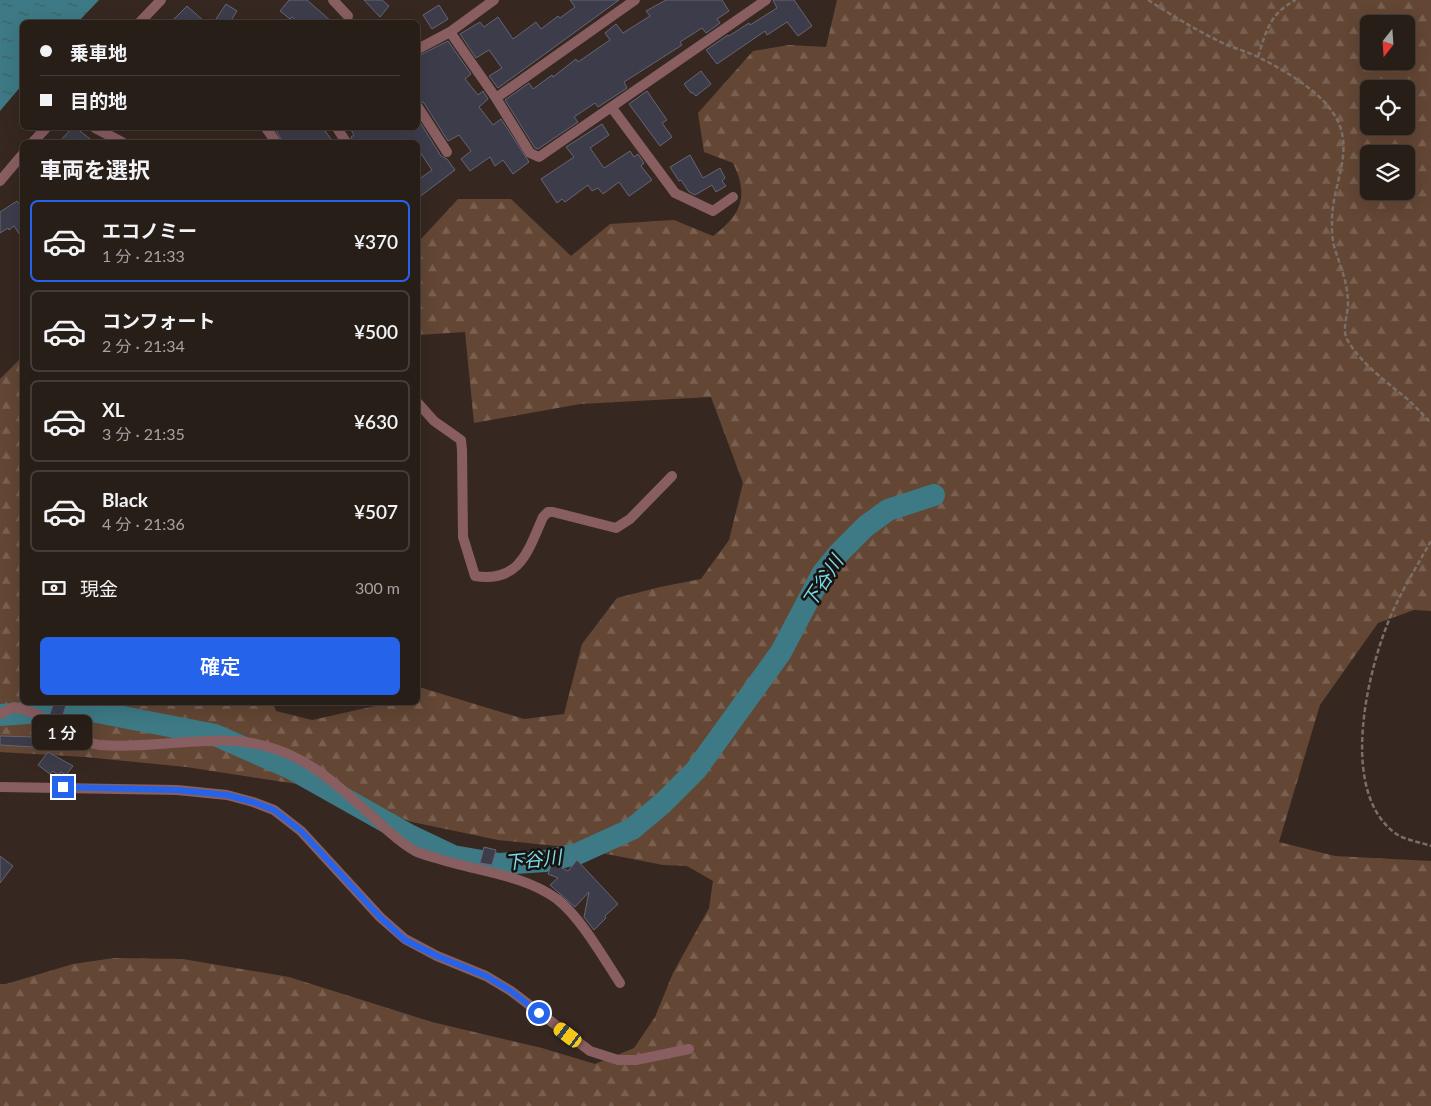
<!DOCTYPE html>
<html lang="ja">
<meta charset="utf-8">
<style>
:root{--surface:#281e18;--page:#342b25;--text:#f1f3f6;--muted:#a5a2a2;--line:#443c37;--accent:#2563eb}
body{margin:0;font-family:Lato,"Noto Sans JP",sans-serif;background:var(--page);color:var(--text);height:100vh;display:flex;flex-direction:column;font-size:19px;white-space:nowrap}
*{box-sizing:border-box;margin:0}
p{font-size:16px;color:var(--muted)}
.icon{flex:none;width:28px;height:28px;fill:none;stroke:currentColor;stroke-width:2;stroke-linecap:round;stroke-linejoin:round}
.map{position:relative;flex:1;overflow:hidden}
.details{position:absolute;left:20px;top:140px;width:400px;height:565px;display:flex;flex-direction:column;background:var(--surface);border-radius:8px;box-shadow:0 5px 20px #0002,0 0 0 1px var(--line)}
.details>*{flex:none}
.banner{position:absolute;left:20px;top:20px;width:400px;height:110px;border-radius:8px;box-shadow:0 5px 20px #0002,0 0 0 1px var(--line);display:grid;align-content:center;height:110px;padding:0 20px;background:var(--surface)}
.needle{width:32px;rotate:197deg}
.controls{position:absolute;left:1360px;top:15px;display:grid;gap:10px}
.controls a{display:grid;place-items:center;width:55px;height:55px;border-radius:8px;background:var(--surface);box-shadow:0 5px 20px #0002,0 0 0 1px var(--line);font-size:25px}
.end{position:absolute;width:22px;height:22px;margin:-11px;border:6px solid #2563eb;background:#fff;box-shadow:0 0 0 2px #fff}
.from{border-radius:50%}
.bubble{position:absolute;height:35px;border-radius:8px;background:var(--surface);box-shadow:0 5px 20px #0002,0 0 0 1px var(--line);font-size:16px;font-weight:600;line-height:35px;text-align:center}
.car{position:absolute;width:15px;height:30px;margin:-15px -8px;border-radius:6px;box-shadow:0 0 4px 1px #0007;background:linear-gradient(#f5c518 24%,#345 0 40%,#f5c518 0 76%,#345 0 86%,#f5c518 0)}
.banner b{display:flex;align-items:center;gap:18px;height:48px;font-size:19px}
.banner b+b{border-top:1px solid var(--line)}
.banner i{width:12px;height:12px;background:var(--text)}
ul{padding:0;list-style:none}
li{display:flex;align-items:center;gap:15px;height:82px;margin:0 10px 8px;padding:0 10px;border:2px solid var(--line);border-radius:8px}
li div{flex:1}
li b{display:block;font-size:19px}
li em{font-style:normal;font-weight:600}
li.active{border-color:var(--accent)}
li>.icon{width:45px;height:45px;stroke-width:1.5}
h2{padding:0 20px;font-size:22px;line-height:60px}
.pay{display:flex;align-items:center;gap:12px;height:55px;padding:0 20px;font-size:19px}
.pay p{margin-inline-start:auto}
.action{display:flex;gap:10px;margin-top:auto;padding:10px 20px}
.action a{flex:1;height:58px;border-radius:8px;background:var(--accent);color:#fff;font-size:20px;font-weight:600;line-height:58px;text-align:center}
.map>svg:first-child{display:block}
.forest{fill:url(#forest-firs);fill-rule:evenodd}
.water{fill:url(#water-ripples)}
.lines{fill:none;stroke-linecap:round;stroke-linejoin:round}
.river{stroke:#3d7a85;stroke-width:22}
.building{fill:#3c3c4b;stroke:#656575}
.path{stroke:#7a6e67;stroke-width:2.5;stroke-dasharray:5 2.5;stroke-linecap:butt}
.minor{stroke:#895e61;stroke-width:10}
.tertiary{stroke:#895e61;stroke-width:10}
.route{stroke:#2563eb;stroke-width:6}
.labels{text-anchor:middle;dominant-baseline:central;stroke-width:5;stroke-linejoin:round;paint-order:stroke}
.water-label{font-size:19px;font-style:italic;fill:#78daec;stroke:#19130f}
</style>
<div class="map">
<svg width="1431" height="1106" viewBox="0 0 1431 1106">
<defs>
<pattern id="forest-firs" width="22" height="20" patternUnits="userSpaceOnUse" patternTransform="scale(1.25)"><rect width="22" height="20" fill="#634634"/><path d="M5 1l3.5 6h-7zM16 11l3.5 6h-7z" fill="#796050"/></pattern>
<pattern id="water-ripples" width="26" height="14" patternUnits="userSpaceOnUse" patternTransform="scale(1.25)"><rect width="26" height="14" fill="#3d7a85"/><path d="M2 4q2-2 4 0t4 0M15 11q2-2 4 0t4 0" fill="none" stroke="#406066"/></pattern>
</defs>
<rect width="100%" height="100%" fill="#362820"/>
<!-- forest -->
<path class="forest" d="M837,0h594v611l-17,-1 -36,13 -58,82 -41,137 56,14 96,5v245h-1431v-122h6l67,-20 41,-6 69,1 106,18 143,45 110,26 53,16 39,-16 21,-31 18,-44 36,-65 4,-27 -26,-15 -24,-1 -87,-17 -78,-8 -86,-18 -95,-35 -131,-20 -101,-10 -85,-5v-373l22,-22v345l251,1 3,8 36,9 63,-14 8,-3 35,-1 1,-15 105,32 40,-5 18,-70 35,-46 43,-11 41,-8 28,-39 14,-57 -32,-86 -131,7 -106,19 -9,-91 -47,3v-83l3,-13 37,-40h53l60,57 39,-32 64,-4 39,16c29,-22 36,-40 20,-73l-29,-11 -6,-39 55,-62 36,-6 37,2zM1369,24h37v37h-37zM1369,89h37v37h-37zM1369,154h37v37h-37z"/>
<!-- water -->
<path class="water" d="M0,0h99l-21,22h-56v63l-22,26z"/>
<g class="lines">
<!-- river -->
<path class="river" d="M0,715l82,-6 133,26 75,33 121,68 42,20 46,8 46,-3 32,-7 55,-25 31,-26 33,-33 85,-118 41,-78 17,-21 27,-27 22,-16 46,-15"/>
</g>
<!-- building -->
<path class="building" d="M289,0h18l25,22h-33l-7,-5 -2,2 -10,-8z
M364,0h18l7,6 -9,11z
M570,0h49l-121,88 -9,-12 13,-8 -13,-18 -13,8 -16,-24 20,-12 4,5 14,-10 15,22 23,-17 5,7 17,-13 2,2 15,-11z
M666,0h56l7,11 -12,8 3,4 -14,10 -4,-5 -22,14 2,3 -58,37 3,6 -29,19 -3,-4 -21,14 4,5 -40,27 -3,-1 -30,-48 24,-17 4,6 19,-14 1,2 23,-18 2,3 32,-22 -5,-7 11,-9 7,9 27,-17 -4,-5z
M773,0h21l18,26 -14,10 -11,-14 -20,13 -2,-4 -48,33 -11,-14 22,-15 1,1 20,-13 1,2 27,-17z
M226,4l11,7 -7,11h-16z
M439,5l9,14 -16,10 -9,-14z
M187,6l18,16h-34z
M448,41l23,33 -6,5 13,16 5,-4 5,8 -9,8 14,18 8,-6 28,43 -16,12 -10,-14 -8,6 -5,-9 -20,14 -9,-12 10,-8 -12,-16 -11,6 -24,-38 -6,-3v-44z
M701,71l10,13 -15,12 -3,-3h-2l-7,-9z
M647,91l20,29 -5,3 10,14 -12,9 -31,-42z
M418,119l23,37 6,3 8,11 -37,28v-18l14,-10 -14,-21v-7h-65l-2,-5 3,-2 -4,-7h68z
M602,124l7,11 -19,13 14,20 26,-17 4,6 4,-3 6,9 -3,3 11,14 -23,16 -10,-14 -16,12 -5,-6 -6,3 -4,-6 -23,17 -3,-3 -5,4 -16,-24 33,-22 -8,-10z
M72,128h4l18,14h-35z
M274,128h49l10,14h-50z
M690,155l13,23 17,-10 5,10 -3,3 4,5 -10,6 -4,-7 -17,10 -6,-3 -8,-12 -2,1 -9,-14z
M17,201l5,7v30l-8,-12 -5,4 -1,-2 -8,5v-21z
M54,702h13l-6,19 -11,-7z
M0,736l34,1v10l-34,-2z
M48,752l25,14 -7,9 -5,-3 -3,3 -5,-4 -3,3 -12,-9z
M484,847l12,3 -4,15 -12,-2z
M0,856l13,10 -13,17z
M577,860l41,44 -13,12 1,2 -12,12 -10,-13 5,-25 -14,15 -25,-22 8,-7 -10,-4 4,-11 16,8z"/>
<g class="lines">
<!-- path -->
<path class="path" d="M1148,0c25,16 51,32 79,45 10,4 21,7 31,12 24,12 57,31 73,53 28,37 0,73 1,113 0,7 0,16 2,23 6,20 14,36 14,58 0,11 -7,27 0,37 13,22 34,37 53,53 11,8 20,19 30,29
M1258,57c8,-26 12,-44 38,-57
M1431,541c-15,27 -33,55 -44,84 -21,54 -47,167 8,208 9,7 25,9 36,13"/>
<!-- minor -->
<path class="minor" d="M333,0l15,16
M450,32l46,66 34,55 9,4 227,-157
M418,49l32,-17 44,-32
M496,98l139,-98
M418,107l29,45
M612,108l63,85 38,18 20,-14
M95,128l27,14
M266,128l10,14
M337,128l9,14
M418,403l16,18 27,19 1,10 1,87 12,39c45,7 53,-25 68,-59l5,-5h5l63,16 14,-9 42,-43
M0,714l14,-7c7,2 15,4 22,7 21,11 39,28 64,31 53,5 109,-12 161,0 46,10 79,42 113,73 13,12 25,24 41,33 6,3 14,5 21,7 39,13 87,16 121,41 24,19 46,58 63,84"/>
<!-- tertiary -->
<path class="tertiary" d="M140,22l21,-22
M33,142l13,-14
M0,181l22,-26
M0,787l177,3 50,5 26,7 21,8 27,21 79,86 25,22 32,17 49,20 25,15 79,60 28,9h18l53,-11"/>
</g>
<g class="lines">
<!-- route -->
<path class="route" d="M63,787l114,3 50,5 26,7 21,8 27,21 79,86 25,23 32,16 49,20 25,15 28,22"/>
</g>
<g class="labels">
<!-- water labels -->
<g class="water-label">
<text transform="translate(822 581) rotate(-57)">下谷川</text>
<text transform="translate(533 859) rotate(-6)">下谷川</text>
</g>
</g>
</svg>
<div class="controls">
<a><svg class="needle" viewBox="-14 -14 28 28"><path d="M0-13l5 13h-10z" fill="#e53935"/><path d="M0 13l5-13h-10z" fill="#a5a2a2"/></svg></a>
<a><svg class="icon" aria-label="locate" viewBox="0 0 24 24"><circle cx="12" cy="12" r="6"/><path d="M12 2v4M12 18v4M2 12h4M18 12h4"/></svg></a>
<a><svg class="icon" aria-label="layers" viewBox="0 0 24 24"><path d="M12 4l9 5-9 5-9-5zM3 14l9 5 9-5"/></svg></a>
</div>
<i class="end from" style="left:539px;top:1013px"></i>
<i class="end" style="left:63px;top:787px"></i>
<div class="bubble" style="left:32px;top:715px;width:60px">1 分</div>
<i class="car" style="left:568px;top:1035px;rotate:307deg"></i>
<div class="banner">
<b><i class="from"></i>乗車地</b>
<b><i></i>目的地</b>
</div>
<section class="details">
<h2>車両を選択</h2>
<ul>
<li class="active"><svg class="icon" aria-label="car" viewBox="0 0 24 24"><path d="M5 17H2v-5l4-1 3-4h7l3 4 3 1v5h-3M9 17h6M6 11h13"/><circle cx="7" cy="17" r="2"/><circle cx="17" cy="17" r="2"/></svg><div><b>エコノミー</b><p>1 分 · 21:33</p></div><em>¥370</em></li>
<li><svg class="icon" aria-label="car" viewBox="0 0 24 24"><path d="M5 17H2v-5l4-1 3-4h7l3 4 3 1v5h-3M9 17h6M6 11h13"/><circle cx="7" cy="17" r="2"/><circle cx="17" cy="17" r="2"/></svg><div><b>コンフォート</b><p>2 分 · 21:34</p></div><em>¥500</em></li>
<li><svg class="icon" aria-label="car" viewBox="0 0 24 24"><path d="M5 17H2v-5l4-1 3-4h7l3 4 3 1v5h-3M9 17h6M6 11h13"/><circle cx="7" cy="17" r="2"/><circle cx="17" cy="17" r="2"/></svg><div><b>XL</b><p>3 分 · 21:35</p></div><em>¥630</em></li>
<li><svg class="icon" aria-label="car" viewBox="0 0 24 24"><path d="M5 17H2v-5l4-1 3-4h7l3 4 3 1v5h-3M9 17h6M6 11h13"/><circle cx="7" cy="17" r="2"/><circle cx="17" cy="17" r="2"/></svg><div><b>Black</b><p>4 分 · 21:36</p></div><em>¥507</em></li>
</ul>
<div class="pay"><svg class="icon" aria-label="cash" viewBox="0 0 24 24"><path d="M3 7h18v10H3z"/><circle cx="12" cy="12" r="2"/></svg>現金<p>300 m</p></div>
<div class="action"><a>確定</a></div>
</section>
</div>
